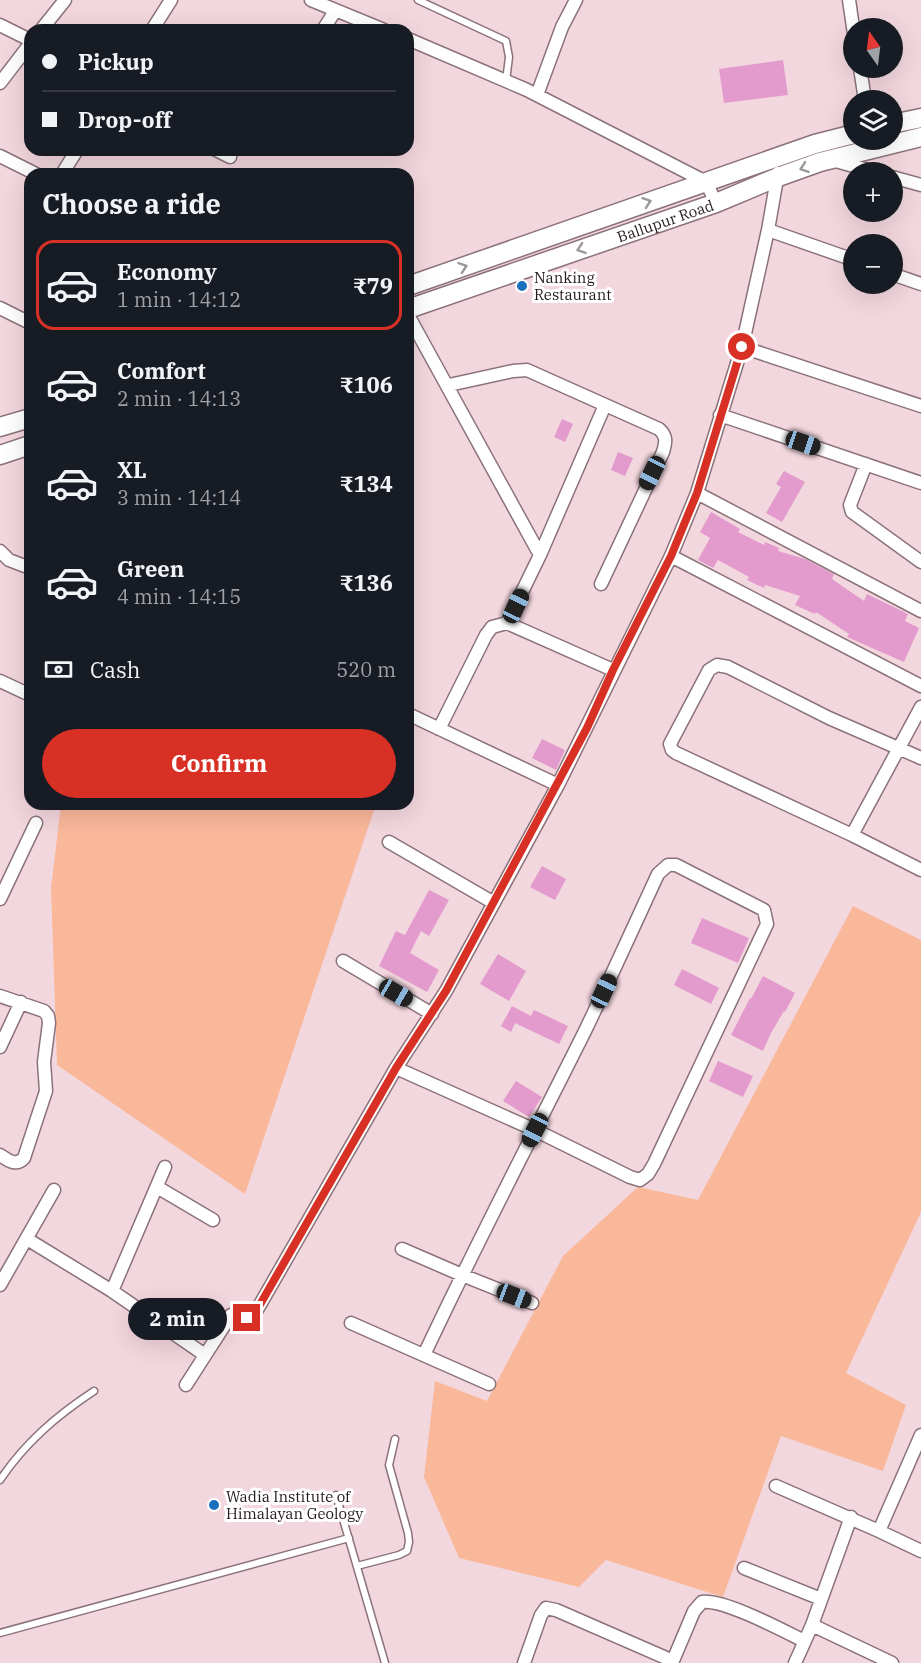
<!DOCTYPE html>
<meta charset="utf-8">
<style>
:root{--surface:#171b24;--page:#242831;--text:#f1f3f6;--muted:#9ea1a6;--line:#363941;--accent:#d93025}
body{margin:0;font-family:"IBM Plex Serif",serif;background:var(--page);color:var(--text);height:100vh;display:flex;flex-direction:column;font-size:22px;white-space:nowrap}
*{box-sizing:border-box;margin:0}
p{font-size:20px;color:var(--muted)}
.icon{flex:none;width:33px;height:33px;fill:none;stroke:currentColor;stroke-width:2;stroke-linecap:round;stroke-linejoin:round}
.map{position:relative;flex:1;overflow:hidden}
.drawer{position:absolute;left:24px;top:168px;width:390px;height:642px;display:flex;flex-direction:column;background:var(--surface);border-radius:18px;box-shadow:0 6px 24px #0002}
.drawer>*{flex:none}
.hud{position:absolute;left:24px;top:24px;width:390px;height:132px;border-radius:18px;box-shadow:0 6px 24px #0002;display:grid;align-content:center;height:132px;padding:0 18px;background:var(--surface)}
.needle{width:39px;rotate:346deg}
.fabs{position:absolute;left:843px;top:18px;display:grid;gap:12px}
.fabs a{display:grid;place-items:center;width:60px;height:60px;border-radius:50%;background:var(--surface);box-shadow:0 6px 24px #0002;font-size:30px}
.end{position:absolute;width:27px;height:27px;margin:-14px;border:8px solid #d93025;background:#fff;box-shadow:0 0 0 3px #fff}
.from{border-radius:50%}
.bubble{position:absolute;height:42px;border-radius:21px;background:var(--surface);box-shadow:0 6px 24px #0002;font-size:20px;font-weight:800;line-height:42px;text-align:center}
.car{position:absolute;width:18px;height:36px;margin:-18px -9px;border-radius:8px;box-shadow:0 0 4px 2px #0007;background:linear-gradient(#222 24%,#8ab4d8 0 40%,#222 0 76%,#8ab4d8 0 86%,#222 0)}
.hud b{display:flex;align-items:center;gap:21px;height:57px;font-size:22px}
.hud b+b{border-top:2px solid var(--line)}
.hud i{width:15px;height:15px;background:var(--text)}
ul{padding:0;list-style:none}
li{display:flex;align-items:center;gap:18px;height:90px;margin:0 12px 9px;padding:0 6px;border:3px solid transparent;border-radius:18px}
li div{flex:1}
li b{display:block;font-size:22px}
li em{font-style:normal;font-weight:800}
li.selected{border-color:var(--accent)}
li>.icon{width:54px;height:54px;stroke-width:1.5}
h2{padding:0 18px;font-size:27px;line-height:72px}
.pay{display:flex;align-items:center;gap:15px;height:66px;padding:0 18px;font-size:22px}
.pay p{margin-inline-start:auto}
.primary-button{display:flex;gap:12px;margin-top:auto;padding:12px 18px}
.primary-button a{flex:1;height:69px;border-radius:36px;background:var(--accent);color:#fff;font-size:24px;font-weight:800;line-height:69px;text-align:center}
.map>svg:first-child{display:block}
.green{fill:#fab89b}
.building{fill:#e39acc}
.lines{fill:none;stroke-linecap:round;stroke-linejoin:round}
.lane-casing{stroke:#8b7279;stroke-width:9}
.street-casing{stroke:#8b7279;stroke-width:15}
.secondary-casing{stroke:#8b7279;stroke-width:21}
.lane{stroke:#fff;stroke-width:6}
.street{stroke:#fff;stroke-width:12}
.secondary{stroke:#fff;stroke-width:18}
.oneway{stroke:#9c9899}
.route{stroke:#d93025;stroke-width:8}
.poi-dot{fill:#1b70be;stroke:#fff;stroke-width:2}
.labels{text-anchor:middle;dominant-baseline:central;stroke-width:6;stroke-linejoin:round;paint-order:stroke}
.street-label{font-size:15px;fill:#231a1c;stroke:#fff}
.poi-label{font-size:15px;fill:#231a1c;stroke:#fff;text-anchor:start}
</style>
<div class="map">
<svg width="921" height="1663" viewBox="0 0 921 1663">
<rect width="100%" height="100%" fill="#f3d7de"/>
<!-- green -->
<path class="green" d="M61,804h315l-131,390 -188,-129 -6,-177z
M853,906l68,34v272l-75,161 60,32 -23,66 -102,-35 -58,161 -117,-37 -27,27 -120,-29 -35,-81 11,-96 52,20 76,-145 75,-69 60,13z"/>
<!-- building -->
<path class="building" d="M783,60l5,35 -64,8 -5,-34z
M562,419l11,5 -8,18 -11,-5z
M618,452l15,6 -8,18 -14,-6z
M784,471l21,11 -23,40 -16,-9 15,-26 -5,-3z
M711,512l29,17 -2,3 26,13 1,-3 14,6 -1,3 27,8 29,15 -2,5 32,22 3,-7 41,20 -3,7 14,7 -15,34 -57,-25 2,-3 -33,-22 -1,2 -20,-9 5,-9 -35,-11 -1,3 -17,-8 2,-3 -31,-17 -5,8 -15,-8 12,-22 -10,-6z
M542,739l23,11 -9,20 -24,-12z
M542,866l24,13 -11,21 -25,-13z
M429,890l20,10 -20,36 -8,-5 -11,22 29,17 -12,22 -48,-26 17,-35 9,4z
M702,918l47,20 -11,25 -47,-20z
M498,954l28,17 -17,30 -29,-17z
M682,969l37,19 -8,16 -37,-19z
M763,976l32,17 -10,19 -1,-1 -13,22 -8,18 -32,-16 19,-37 1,1z
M512,1006l19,10 3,-6 34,16 -9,18 -44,-21 -4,9 -10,-6z
M718,1061l35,15 -10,21 -34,-16z
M516,1081l26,16 -13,20 -26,-16z"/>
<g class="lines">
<defs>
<path id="lane" d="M418,0l88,41 3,16 -3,24
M0,1480c25,-37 56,-64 94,-89
M336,1495l49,168
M357,1566l42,-11 8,-4 2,-9 -1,-9 -19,-68 6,-26
M0,1633l349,-95"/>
<path id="street" d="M311,0l73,30
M849,0l5,34
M0,25l30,15
M41,30l24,-30
M152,30l19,-30
M323,30l12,-19
M408,39l119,51 179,92 10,21
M860,68l5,32
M0,83l30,-39
M537,95l25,-68 14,-27
M216,150l14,7
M0,156l36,18
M832,160l43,12
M62,174l15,-24
M892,177l29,8
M768,230l86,30
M892,274l29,10
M0,308l30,15
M408,315l132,240
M742,347l179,59
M449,385l64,-14 14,-1 132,59c8,7 7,13 4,23l-62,132
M720,415l201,68
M866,464l-16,41 2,7 69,50
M697,493l224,118
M0,551l9,9 21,8
M671,556l250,130
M507,623l106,47
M0,681l30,14
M408,714l150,71
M439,729l47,-94 6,-8 15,-4 33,-68 65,-150
M921,758l-92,-40 -101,-51 -11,-2 -8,5 -39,74 2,6 4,3 176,82 69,35
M852,835l69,-128
M389,842l105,61
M0,899l36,-76
M343,961l89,53
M0,996l44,15 4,5 1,7 -5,39 2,29 -22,67c-8,9 -16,2 -24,-3
M0,1047l21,-45
M396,1068l139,62 95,47 10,3 8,-6 6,-10 113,-240 -3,-14 -88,-45h-8l-10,9c-24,52 -48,105 -73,157 -54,108 -110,215 -161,324
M157,1187l56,33
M27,1239l85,52 93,64
M402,1249l60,26 70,28
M0,1285l54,-95
M112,1291l53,-124
M351,1323l138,61
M186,1385l45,-70 16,3 7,-3 142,-247 50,-77 112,-206 113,-229 26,-63 45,-146 26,-117 10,-57
M921,1435l-42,96 42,20
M776,1486l103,45
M744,1568l77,31
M812,1625l80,38
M524,1663l17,-48 5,-7 10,2 117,51
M672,1663l22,-52 8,-9c22,-3 80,28 102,39
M795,1663l17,-38 39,-108"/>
<g id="secondary">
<path d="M892,124l29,-6"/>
<path d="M408,286l407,-142 39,-10"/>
<path id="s1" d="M408,309l308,-106 62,-26 42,-15 101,-25"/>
<path d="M0,427l30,-9"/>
<path d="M0,455l30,-10"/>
</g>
</defs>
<!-- lane casing -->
<use href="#lane" class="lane-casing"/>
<!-- street casing -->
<use href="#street" class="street-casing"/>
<!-- secondary casing -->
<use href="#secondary" class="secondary-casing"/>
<!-- lane -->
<use href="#lane" class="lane"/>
<!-- street -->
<use href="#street" class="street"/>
<!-- secondary -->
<use href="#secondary" class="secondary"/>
</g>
<!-- one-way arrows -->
<defs><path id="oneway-chevron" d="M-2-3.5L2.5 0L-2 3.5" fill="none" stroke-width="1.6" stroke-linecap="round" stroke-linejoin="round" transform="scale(1.5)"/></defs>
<g class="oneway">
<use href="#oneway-chevron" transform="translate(804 168) rotate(161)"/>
<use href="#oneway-chevron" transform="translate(647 202) rotate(-19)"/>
<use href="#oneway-chevron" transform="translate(581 249) rotate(161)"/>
<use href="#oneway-chevron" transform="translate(463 267) rotate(-19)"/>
</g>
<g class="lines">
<!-- route -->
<path class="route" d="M247,1318l7,-3 142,-247 50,-77 141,-263 26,-58 58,-114 26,-63 45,-146"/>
</g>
<!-- markers -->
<g class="poi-dot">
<circle cx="522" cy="286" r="6"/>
<circle cx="214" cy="1505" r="6"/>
</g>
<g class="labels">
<!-- street labels -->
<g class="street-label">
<text stroke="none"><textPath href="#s1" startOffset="272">Ballupur Road</textPath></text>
</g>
<!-- poi labels -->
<g class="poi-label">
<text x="534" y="277">Nanking<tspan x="534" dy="17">Restaurant</tspan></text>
<text x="226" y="1496">Wadia Institute of<tspan x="226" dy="17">Himalayan Geology</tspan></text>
</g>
</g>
</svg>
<div class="fabs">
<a><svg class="needle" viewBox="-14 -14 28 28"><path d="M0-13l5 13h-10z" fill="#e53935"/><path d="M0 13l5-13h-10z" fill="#9ea1a6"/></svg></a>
<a><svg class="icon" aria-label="layers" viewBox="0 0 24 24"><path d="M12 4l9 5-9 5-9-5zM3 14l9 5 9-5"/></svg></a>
<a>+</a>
<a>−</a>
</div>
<i class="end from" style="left:742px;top:347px"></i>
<i class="end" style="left:247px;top:1318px"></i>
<div class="bubble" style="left:128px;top:1298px;width:99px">2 min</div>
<i class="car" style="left:803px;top:443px;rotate:109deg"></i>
<i class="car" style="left:652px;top:473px;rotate:206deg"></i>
<i class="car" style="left:516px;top:606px;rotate:25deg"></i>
<i class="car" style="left:604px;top:991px;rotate:25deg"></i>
<i class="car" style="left:396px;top:993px;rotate:120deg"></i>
<i class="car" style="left:535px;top:1130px;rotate:207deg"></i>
<i class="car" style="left:514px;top:1296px;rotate:111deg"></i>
<div class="hud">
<b><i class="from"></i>Pickup</b>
<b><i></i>Drop-off</b>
</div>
<section class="drawer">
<h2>Choose a ride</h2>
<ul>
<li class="selected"><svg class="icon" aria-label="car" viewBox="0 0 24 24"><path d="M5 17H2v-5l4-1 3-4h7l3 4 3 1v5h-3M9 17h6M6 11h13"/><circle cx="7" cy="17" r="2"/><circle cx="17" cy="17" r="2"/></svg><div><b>Economy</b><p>1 min · 14:12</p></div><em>₹79</em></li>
<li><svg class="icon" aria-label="car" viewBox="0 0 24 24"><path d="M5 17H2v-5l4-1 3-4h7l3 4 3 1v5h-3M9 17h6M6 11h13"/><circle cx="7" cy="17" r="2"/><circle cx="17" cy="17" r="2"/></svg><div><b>Comfort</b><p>2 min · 14:13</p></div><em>₹106</em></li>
<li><svg class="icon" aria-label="car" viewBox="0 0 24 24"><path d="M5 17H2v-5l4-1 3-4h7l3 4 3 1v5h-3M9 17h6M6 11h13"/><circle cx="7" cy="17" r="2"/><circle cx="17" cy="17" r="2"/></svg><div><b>XL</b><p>3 min · 14:14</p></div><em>₹134</em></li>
<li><svg class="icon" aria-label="car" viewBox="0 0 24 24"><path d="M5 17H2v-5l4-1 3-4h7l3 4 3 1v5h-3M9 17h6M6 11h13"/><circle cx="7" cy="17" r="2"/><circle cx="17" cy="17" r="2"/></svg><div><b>Green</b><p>4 min · 14:15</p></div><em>₹136</em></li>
</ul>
<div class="pay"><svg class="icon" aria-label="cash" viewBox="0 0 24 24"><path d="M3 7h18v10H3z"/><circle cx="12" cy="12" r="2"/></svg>Cash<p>520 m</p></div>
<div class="primary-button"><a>Confirm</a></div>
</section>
</div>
